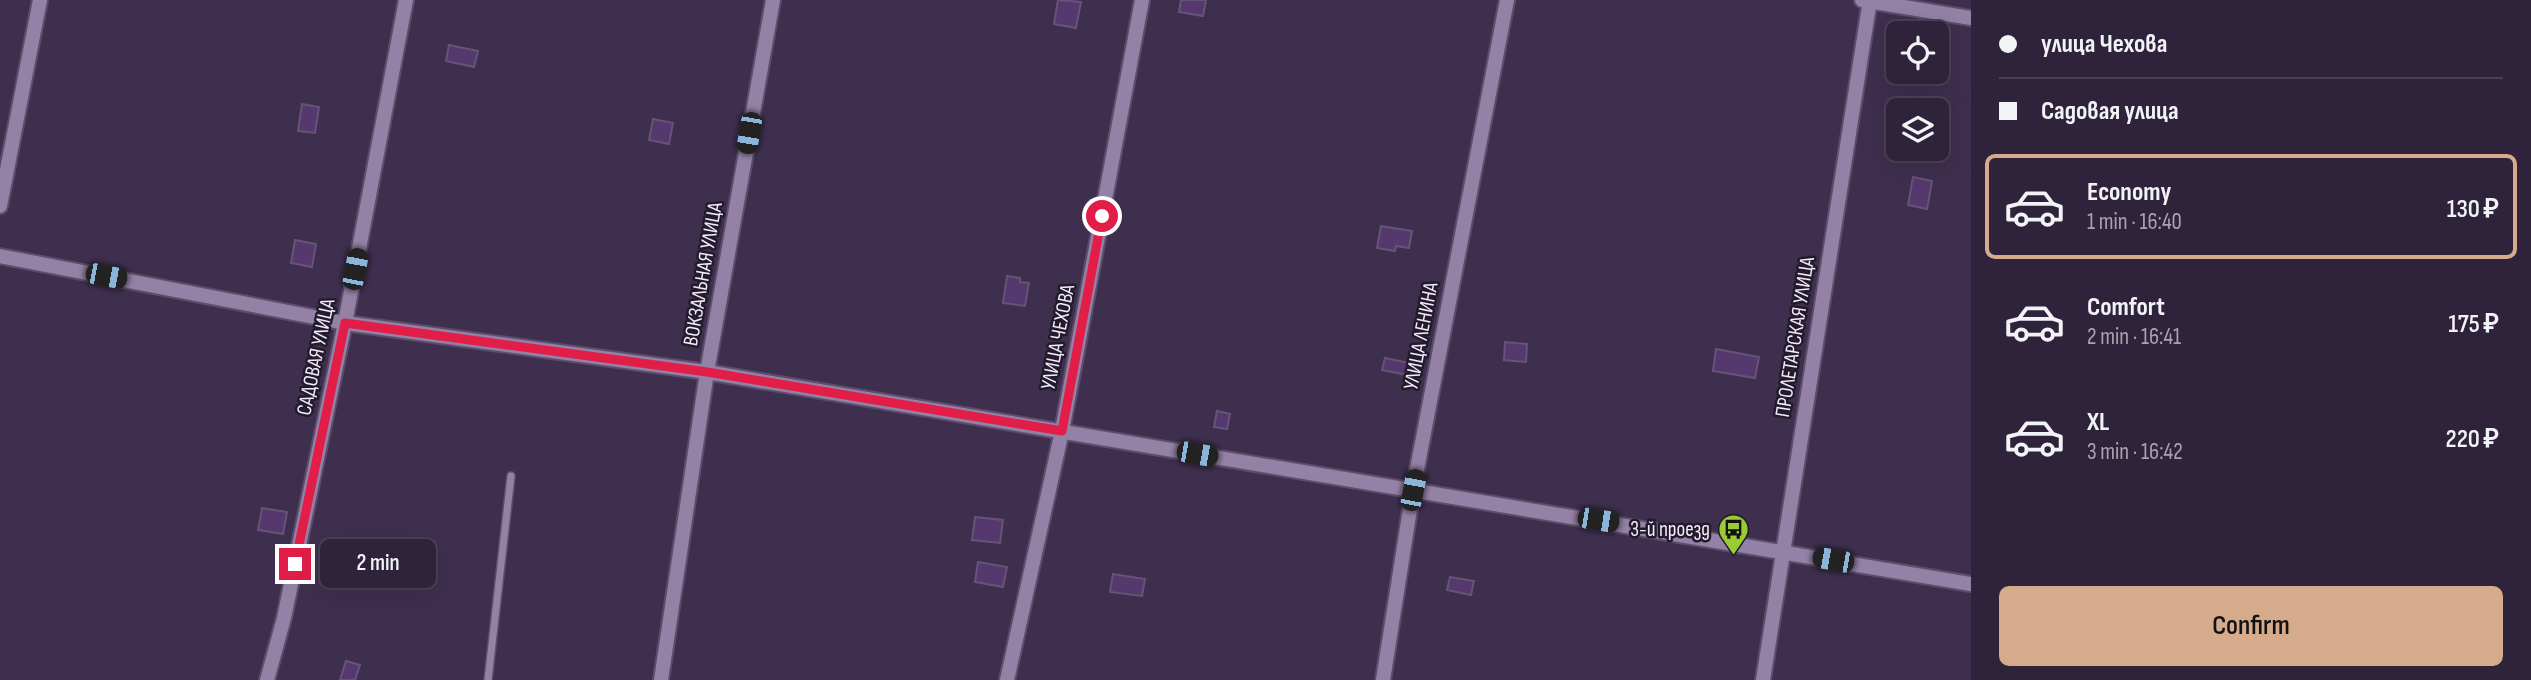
<!DOCTYPE html>
<meta charset="utf-8">
<style>
:root{--surface:#2f233b;--page:#3b2f46;--text:#f1f3f6;--muted:#a7a4af;--line:#4a4055;--accent:#d6ab8b}
body{margin:0;font-family:"Sofia Sans Condensed",sans-serif;background:var(--page);color:var(--text);height:100vh;display:flex;flex-direction:column;font-size:26px;white-space:nowrap}
*{box-sizing:border-box;margin:0}
p{font-size:23px;color:var(--muted)}
.icon{flex:none;width:38px;height:38px;fill:none;stroke:currentColor;stroke-width:2;stroke-linecap:round;stroke-linejoin:round}
.map{position:relative;flex:1;overflow:hidden}
.details{display:flex;flex-direction:column;background:var(--surface);width:560px}
.details>*{flex:none}
.guide{display:grid;align-content:center;height:154px;padding:0 28px;background:var(--surface)}
.fabs{position:absolute;left:1886px;top:21px;display:grid;gap:14px}
.fabs a{display:grid;place-items:center;width:63px;height:63px;border-radius:10px;background:var(--surface);box-shadow:0 7px 28px #0002,0 0 0 2px var(--line);font-size:35px}
.end{position:absolute;width:32px;height:32px;margin:-16px;border:9px solid #e11d48;background:#fff;box-shadow:0 0 0 4px #fff}
.from{border-radius:50%}
.bubble{position:absolute;height:49px;border-radius:10px;background:var(--surface);box-shadow:0 7px 28px #0002,0 0 0 2px var(--line);font-size:23px;font-weight:600;line-height:49px;text-align:center}
.car{position:absolute;width:21px;height:42px;margin:-21px -10px;border-radius:9px;box-shadow:0 0 5px 2px #0007;background:linear-gradient(#222 24%,#8ab4d8 0 40%,#222 0 76%,#8ab4d8 0 86%,#222 0)}
.guide b{display:flex;align-items:center;gap:24px;height:66px;font-size:26px}
.guide b+b{border-top:2px solid var(--line)}
.guide i{width:18px;height:18px;background:var(--text)}
ul{padding:0;list-style:none}
li{display:flex;align-items:center;gap:21px;height:105px;margin:0 14px 10px;padding:0 14px;border:4px solid transparent;border-radius:10px}
li div{flex:1}
li b{display:block;font-size:26px}
li em{font-style:normal;font-weight:600}
li.selected{border-color:var(--accent)}
li>.icon{width:63px;height:63px;stroke-width:1.5}
.cta{display:flex;gap:14px;margin-top:auto;padding:14px 28px}
.cta a{flex:1;height:80px;border-radius:10px;background:var(--accent);color:#111;font-size:28px;font-weight:600;line-height:80px;text-align:center}
main{display:flex;flex:1;min-height:0}
.map>svg:first-child{display:block}
.building{fill:#55396e;stroke:#655476;stroke-width:2}
.lines{fill:none;stroke-linecap:round;stroke-linejoin:round}
.service-casing{stroke:#5c4d69;stroke-width:10}
.minor-casing{stroke:#5c4d69;stroke-width:18}
.service{stroke:#9381a6;stroke-width:7}
.minor{stroke:#9381a6;stroke-width:14}
.route{stroke:#e11d48;stroke-width:9}
.labels{text-anchor:middle;dominant-baseline:central;stroke-width:5;stroke-linejoin:round;paint-order:stroke}
.street-label{font-size:21px;fill:#f4eaff;stroke:#221b2a}
.poi-label{font-size:21px;fill:#f4eaff;stroke:#221b2a;text-anchor:end}
</style>
<main>
<div class="map">
<svg width="1971" height="680" viewBox="0 0 1971 680">
<rect width="100%" height="100%" fill="#3f2f4f"/>
<!-- building -->
<path class="building" d="M1058,0l23,2 -5,26 -22,-4z
M1181,0h25l-3,16 -24,-4z
M449,45l29,6 -4,16 -28,-6z
M302,104l17,3 -4,26 -17,-2z
M653,119l20,4 -4,21 -20,-4z
M1913,177l19,4 -5,28 -19,-4z
M1381,226l31,5 -3,17 -13,-2 -1,5 -18,-3z
M295,240l21,4 -4,23 -21,-4z
M1007,276l13,2v4l9,1 -4,23 -22,-3z
M1505,342l22,2 -1,18 -22,-2z
M1716,349l43,8 -4,21 -42,-7z
M1385,358l24,5 -2,12 -25,-5z
M1217,411l13,3 -3,15 -13,-2z
M262,508l25,4 -4,22 -25,-4z
M975,517l28,3 -3,23 -28,-3z
M978,562l29,5 -4,20 -28,-5z
M1113,574l32,5 -3,17 -32,-4z
M1450,577l24,4 -3,14 -24,-5z
M346,661l14,4 -5,15h-15z"/>
<g class="lines">
<defs>
<path id="service" d="M488,680l23,-204"/>
<path id="minor" d="M1862,0l109,18
M0,206l40,-206
M0,256l345,67 362,49 1264,212
M267,680l17,-62 61,-295 61,-323
M661,680l46,-308 66,-372
M1007,680l55,-249 80,-431
M1383,680l30,-190 94,-490
M1763,680l107,-680"/>
</defs>
<!-- service casing -->
<use href="#service" class="service-casing"/>
<!-- minor casing -->
<use href="#minor" class="minor-casing"/>
<!-- service -->
<use href="#service" class="service"/>
<!-- minor -->
<use href="#minor" class="minor"/>
</g>
<g class="lines">
<!-- route -->
<path class="route" d="M295,564l50,-241 362,49 355,59 40,-215"/>
</g>
<!-- icons -->
<defs>
<symbol id="bus-pin" viewBox="-11 -11 22 30"><path d="M0 17L-7.5 6A9.5 9.5 0 1 1 7.5 6Z" fill="#99cb35" stroke="#221b2a"/><path d="M-5-6H5V4H4V6H2V4H-2V6H-4V4H-5ZM-3.5-4V0h7V-4ZM-3.5 1.2v1.5H-2V1.2ZM2 1.2v1.5H3.5V1.2Z" fill="#111"/></symbol>
</defs>
<g fill-rule="evenodd">
<use href="#bus-pin" x="1716" y="512" width="35" height="47"/>
</g>
<g class="labels">
<!-- street labels -->
<g class="street-label">
<text transform="translate(703 274) rotate(-80)">ВОКЗАЛЬНАЯ УЛИЦА</text>
<text transform="translate(1421 336) rotate(-79)">УЛИЦА ЛЕНИНА</text>
<text transform="translate(1058 337) rotate(-79)">УЛИЦА ЧЕХОВА</text>
<text transform="translate(1795 337) rotate(-81)">ПРОЛЕТАРСКАЯ УЛИЦА</text>
<text transform="translate(316 357) rotate(-78)">САДОВАЯ УЛИЦА</text>
</g>
<!-- poi labels -->
<g class="poi-label">
<text x="1710" y="529">3-й проезд</text>
</g>
</g>
</svg>
<div class="fabs">
<a><svg class="icon" aria-label="locate" viewBox="0 0 24 24"><circle cx="12" cy="12" r="6"/><path d="M12 2v4M12 18v4M2 12h4M18 12h4"/></svg></a>
<a><svg class="icon" aria-label="layers" viewBox="0 0 24 24"><path d="M12 4l9 5-9 5-9-5zM3 14l9 5 9-5"/></svg></a>
</div>
<i class="end from" style="left:1102px;top:216px"></i>
<i class="end" style="left:295px;top:564px"></i>
<div class="bubble" style="left:320px;top:539px;width:116px">2 min</div>
<i class="car" style="left:749px;top:133px;rotate:190deg"></i>
<i class="car" style="left:355px;top:269px;rotate:11deg"></i>
<i class="car" style="left:106px;top:276px;rotate:101deg"></i>
<i class="car" style="left:1197px;top:454px;rotate:100deg"></i>
<i class="car" style="left:1413px;top:490px;rotate:11deg"></i>
<i class="car" style="left:1598px;top:520px;rotate:99deg"></i>
<i class="car" style="left:1833px;top:560px;rotate:280deg"></i>
</div>
<section class="details">
<div class="guide">
<b><i class="from"></i>улица Чехова</b>
<b><i></i>Садовая улица</b>
</div>
<ul>
<li class="selected"><svg class="icon" aria-label="car" viewBox="0 0 24 24"><path d="M5 17H2v-5l4-1 3-4h7l3 4 3 1v5h-3M9 17h6M6 11h13"/><circle cx="7" cy="17" r="2"/><circle cx="17" cy="17" r="2"/></svg><div><b>Economy</b><p>1 min · 16:40</p></div><em>130 ₽</em></li>
<li><svg class="icon" aria-label="car" viewBox="0 0 24 24"><path d="M5 17H2v-5l4-1 3-4h7l3 4 3 1v5h-3M9 17h6M6 11h13"/><circle cx="7" cy="17" r="2"/><circle cx="17" cy="17" r="2"/></svg><div><b>Comfort</b><p>2 min · 16:41</p></div><em>175 ₽</em></li>
<li><svg class="icon" aria-label="car" viewBox="0 0 24 24"><path d="M5 17H2v-5l4-1 3-4h7l3 4 3 1v5h-3M9 17h6M6 11h13"/><circle cx="7" cy="17" r="2"/><circle cx="17" cy="17" r="2"/></svg><div><b>XL</b><p>3 min · 16:42</p></div><em>220 ₽</em></li>
</ul>
<div class="cta"><a>Confirm</a></div>
</section>
</main>
